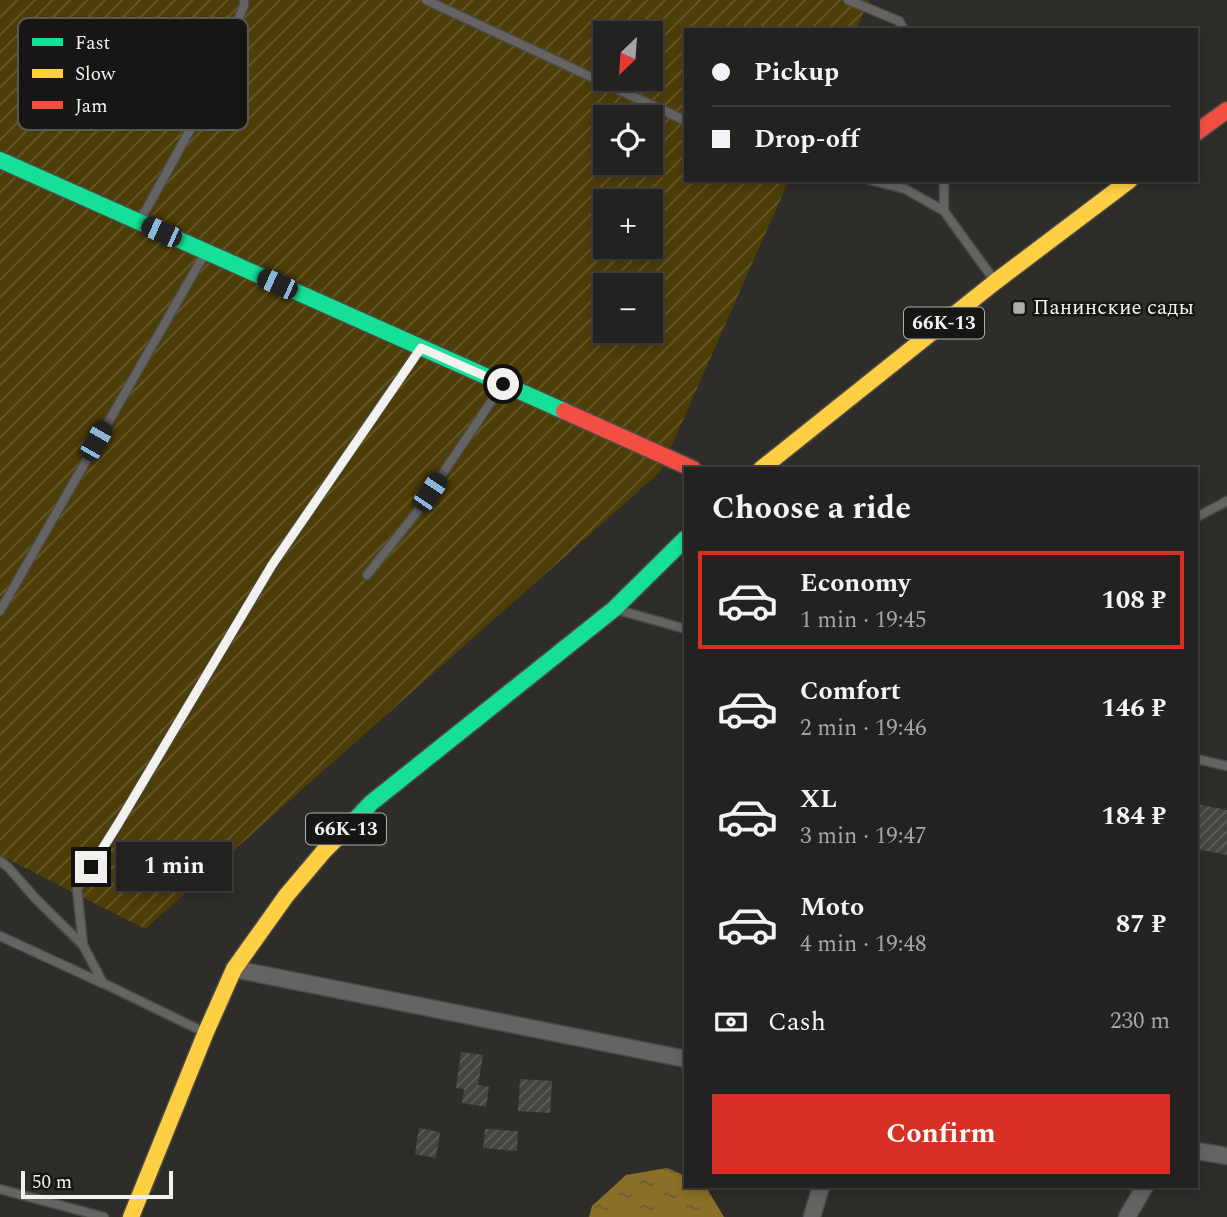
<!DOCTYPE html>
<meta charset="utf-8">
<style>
:root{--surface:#232220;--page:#2f2f2d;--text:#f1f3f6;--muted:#a3a4a5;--line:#403f3e;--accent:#d93025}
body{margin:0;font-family:Spectral,serif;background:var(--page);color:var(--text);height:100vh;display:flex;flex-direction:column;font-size:26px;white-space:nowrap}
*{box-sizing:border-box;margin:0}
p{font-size:23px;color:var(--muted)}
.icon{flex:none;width:38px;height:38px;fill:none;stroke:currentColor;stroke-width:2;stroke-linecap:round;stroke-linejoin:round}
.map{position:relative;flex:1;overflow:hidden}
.panel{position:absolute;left:684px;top:467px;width:514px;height:721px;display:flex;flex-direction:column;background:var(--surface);border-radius:0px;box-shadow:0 4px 10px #0003,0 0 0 2px var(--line)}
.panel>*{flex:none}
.banner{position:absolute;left:684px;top:28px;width:514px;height:154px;border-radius:0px;box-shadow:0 4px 10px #0003,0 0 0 2px var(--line);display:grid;align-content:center;height:154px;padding:0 28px;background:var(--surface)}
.needle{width:46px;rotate:205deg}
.tools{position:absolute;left:593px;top:21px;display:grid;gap:14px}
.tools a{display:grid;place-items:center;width:70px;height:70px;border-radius:0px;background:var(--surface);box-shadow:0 4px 10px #0003,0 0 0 2px var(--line);font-size:35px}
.scale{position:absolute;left:21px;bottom:18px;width:152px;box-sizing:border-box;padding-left:7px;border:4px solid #f2f1ed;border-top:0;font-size:19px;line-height:24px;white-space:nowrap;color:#f2f1ed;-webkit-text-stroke:5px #171614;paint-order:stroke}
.end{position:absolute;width:32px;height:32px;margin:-16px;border:9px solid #f2f1ed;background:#111;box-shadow:0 0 0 4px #111}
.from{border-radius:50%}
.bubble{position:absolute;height:49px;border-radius:0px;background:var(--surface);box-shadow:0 4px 10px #0003,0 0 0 2px var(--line);font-size:23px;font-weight:700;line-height:49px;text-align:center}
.car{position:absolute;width:21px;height:42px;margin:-21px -10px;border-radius:9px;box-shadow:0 0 5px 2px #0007;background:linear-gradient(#222 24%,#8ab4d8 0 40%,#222 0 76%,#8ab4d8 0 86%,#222 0)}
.banner b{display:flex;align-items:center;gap:24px;height:66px;font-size:26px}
.banner b+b{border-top:2px solid var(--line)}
.banner i{width:18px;height:18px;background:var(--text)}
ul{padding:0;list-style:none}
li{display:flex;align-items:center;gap:21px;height:98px;margin:0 14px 10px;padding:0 14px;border:4px solid transparent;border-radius:0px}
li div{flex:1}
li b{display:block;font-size:26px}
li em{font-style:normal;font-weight:700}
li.selected{border-color:var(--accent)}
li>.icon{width:63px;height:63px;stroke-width:1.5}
h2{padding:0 28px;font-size:32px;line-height:84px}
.pay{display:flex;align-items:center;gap:18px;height:77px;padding:0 28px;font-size:26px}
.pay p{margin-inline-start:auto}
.button{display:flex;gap:14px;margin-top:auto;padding:14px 28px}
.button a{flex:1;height:80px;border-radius:0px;background:var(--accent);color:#fff;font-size:28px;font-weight:700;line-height:80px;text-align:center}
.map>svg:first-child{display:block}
.garden{fill:url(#garden-furrows);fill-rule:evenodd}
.water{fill:url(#water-ripples)}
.building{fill:url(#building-hatch)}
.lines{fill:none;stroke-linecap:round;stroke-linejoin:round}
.lane-casing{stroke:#4b4a47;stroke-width:11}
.street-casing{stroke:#4b4a47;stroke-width:19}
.fast-casing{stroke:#4b4a47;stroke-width:19}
.slow-casing{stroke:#4b4a47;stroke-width:19}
.jam-casing{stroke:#4b4a47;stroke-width:19}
.lane{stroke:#656462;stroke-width:8}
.street{stroke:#656462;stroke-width:16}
.fast{stroke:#16e098;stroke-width:16}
.slow{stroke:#ffcf43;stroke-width:16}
.jam{stroke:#f24e42;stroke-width:16}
.route{stroke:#f2f1ed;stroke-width:9}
.poi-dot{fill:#aeaca9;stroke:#171614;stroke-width:2.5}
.labels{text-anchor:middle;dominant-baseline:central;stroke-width:5;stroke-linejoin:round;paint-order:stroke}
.shield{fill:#171614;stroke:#b0afac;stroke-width:2}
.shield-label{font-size:19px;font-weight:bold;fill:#f2f1ed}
.poi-label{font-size:21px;fill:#f2f1ed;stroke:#171614;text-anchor:start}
.key{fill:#171614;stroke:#595855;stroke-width:2}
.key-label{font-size:19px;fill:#f2f1ed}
</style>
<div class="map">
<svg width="1227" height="1217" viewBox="0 0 1227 1217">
<defs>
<pattern id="garden-furrows" width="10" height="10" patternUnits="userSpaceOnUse" patternTransform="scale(1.75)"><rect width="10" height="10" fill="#4d3d07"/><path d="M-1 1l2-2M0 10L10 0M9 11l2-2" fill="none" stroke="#675a2b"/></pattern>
<pattern id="water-ripples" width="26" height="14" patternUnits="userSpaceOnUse" patternTransform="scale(1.75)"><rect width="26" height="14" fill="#8a6f26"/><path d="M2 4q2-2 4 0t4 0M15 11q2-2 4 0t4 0" fill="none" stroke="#6a5c36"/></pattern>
<pattern id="building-hatch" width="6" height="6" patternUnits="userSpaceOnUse" patternTransform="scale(1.75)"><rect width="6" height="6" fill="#454441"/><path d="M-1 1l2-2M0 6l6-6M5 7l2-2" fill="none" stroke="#605f5d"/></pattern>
</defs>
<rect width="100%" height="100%" fill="#2f2d2a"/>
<!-- garden -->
<path class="garden" d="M0,0h869l-13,30h-170v150h103l-129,292 -515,457 -145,-74zM606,33h45v46h-45zM606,117h45v46h-45zM606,201h45v46h-45zM606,285h45v46h-45z"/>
<!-- water -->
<path class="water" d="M667,1168l19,8v10l20,1 18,30h-135l3,-11 34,-31z"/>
<!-- building -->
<path class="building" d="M1197,804l30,6v45l-30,-6z
M461,1052l22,3 -5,30 11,2 -3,20 -24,-4 2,-14 -8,-1z
M520,1079l32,2 -2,32 -32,-2z
M419,1128l21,4 -4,26 -21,-4z
M485,1129l33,2 -1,20 -34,-3z"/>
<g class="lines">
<defs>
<path id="lane" d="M426,0l260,121
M848,0l51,21 5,9
M870,180l35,9 39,22 50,69
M944,211v-31
M141,219l67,-122 36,-92v-5
M1197,517l30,-16
M367,575l49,-62 85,-126
M618,610l68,19
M0,611l204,-356
M1197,759l30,7
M0,861l8,6 28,32 47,46 20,38 101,49
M0,936l102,47
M83,945l-6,-56 41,-65 154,-259 147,-215
M0,1189l104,28"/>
<path id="street" d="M234,969l452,90
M1197,1151l30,5
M812,1217l9,-31
M1127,1217l18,-31"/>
<path id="fast" d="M0,160l564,251
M351,824l20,-21 243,-194 72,-71"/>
<path id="slow" d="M761,469l234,-187 135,-102
M131,1217l75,-185 28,-63 52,-73 38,-45 27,-27"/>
<path id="jam" d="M1197,132l30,-22
M564,411l129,58"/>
</defs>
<!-- lane casing -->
<use href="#lane" class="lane-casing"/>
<!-- street casing -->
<use href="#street" class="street-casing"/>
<!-- fast casing -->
<use href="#fast" class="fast-casing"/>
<!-- slow casing -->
<use href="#slow" class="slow-casing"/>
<!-- jam casing -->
<use href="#jam" class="jam-casing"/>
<!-- lane -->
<use href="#lane" class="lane"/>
<!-- street -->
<use href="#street" class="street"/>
<!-- fast -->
<use href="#fast" class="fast"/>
<!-- slow -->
<use href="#slow" class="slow"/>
<!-- jam -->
<use href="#jam" class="jam"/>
</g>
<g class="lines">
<!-- route -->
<path class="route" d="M91,867l27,-43 154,-259 149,-217 82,36"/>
</g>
<!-- markers -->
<rect class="poi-dot" x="1012" y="301" width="14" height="14" rx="3.5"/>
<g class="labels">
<!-- shield labels -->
<g class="shield">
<rect x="904" y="307.5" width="80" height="31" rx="5"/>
<rect x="306" y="813.5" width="80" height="31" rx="5"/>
</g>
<g class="shield-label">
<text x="944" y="323">66К-13</text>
<text x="346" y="829">66К-13</text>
</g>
<!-- poi labels -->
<g class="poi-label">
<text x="1033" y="308">Панинские сады</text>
</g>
</g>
<!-- legend -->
<rect x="18" y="18" width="230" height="112" rx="10" class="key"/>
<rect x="32" y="38" width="31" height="8" fill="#16e098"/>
<rect x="32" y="69" width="31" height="9" fill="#ffcf43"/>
<rect x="32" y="101" width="31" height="8" fill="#f24e42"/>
<g class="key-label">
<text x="75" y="49">Fast</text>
<text x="75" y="80">Slow</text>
<text x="75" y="112">Jam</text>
</g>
</svg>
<div class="tools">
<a><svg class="needle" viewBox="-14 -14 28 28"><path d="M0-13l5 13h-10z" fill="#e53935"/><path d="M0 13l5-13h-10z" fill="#a3a4a5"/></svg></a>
<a><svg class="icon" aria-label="locate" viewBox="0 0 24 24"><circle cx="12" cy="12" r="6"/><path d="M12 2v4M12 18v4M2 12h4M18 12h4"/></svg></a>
<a>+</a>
<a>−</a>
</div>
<div class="scale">50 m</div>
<i class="end from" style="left:503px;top:384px"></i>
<i class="end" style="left:91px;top:867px"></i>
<div class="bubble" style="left:116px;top:842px;width:116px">1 min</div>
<i class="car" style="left:161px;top:232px;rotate:294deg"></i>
<i class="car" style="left:277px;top:284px;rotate:294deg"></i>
<i class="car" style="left:96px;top:441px;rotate:30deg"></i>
<i class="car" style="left:430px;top:492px;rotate:34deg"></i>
<div class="banner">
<b><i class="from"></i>Pickup</b>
<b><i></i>Drop-off</b>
</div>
<section class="panel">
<h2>Choose a ride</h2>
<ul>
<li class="selected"><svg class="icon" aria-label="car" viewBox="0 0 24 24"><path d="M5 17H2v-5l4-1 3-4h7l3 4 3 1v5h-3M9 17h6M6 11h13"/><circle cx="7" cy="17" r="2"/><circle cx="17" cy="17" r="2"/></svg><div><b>Economy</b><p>1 min · 19:45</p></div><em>108 ₽</em></li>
<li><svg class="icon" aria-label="car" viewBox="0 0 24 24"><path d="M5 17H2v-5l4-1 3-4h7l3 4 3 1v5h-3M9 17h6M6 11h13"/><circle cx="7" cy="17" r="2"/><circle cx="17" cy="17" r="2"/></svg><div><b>Comfort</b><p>2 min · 19:46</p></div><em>146 ₽</em></li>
<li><svg class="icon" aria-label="car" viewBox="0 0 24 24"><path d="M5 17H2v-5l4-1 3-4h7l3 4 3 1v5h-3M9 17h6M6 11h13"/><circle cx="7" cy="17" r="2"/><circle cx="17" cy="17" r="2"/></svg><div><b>XL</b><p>3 min · 19:47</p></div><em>184 ₽</em></li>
<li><svg class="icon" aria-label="car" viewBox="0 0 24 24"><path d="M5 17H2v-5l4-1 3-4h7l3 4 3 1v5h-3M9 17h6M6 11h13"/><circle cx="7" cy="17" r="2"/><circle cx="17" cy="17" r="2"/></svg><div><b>Moto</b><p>4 min · 19:48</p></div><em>87 ₽</em></li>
</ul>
<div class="pay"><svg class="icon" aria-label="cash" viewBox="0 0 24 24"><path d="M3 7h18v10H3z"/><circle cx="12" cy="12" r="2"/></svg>Cash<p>230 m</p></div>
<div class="button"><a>Confirm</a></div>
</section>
</div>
